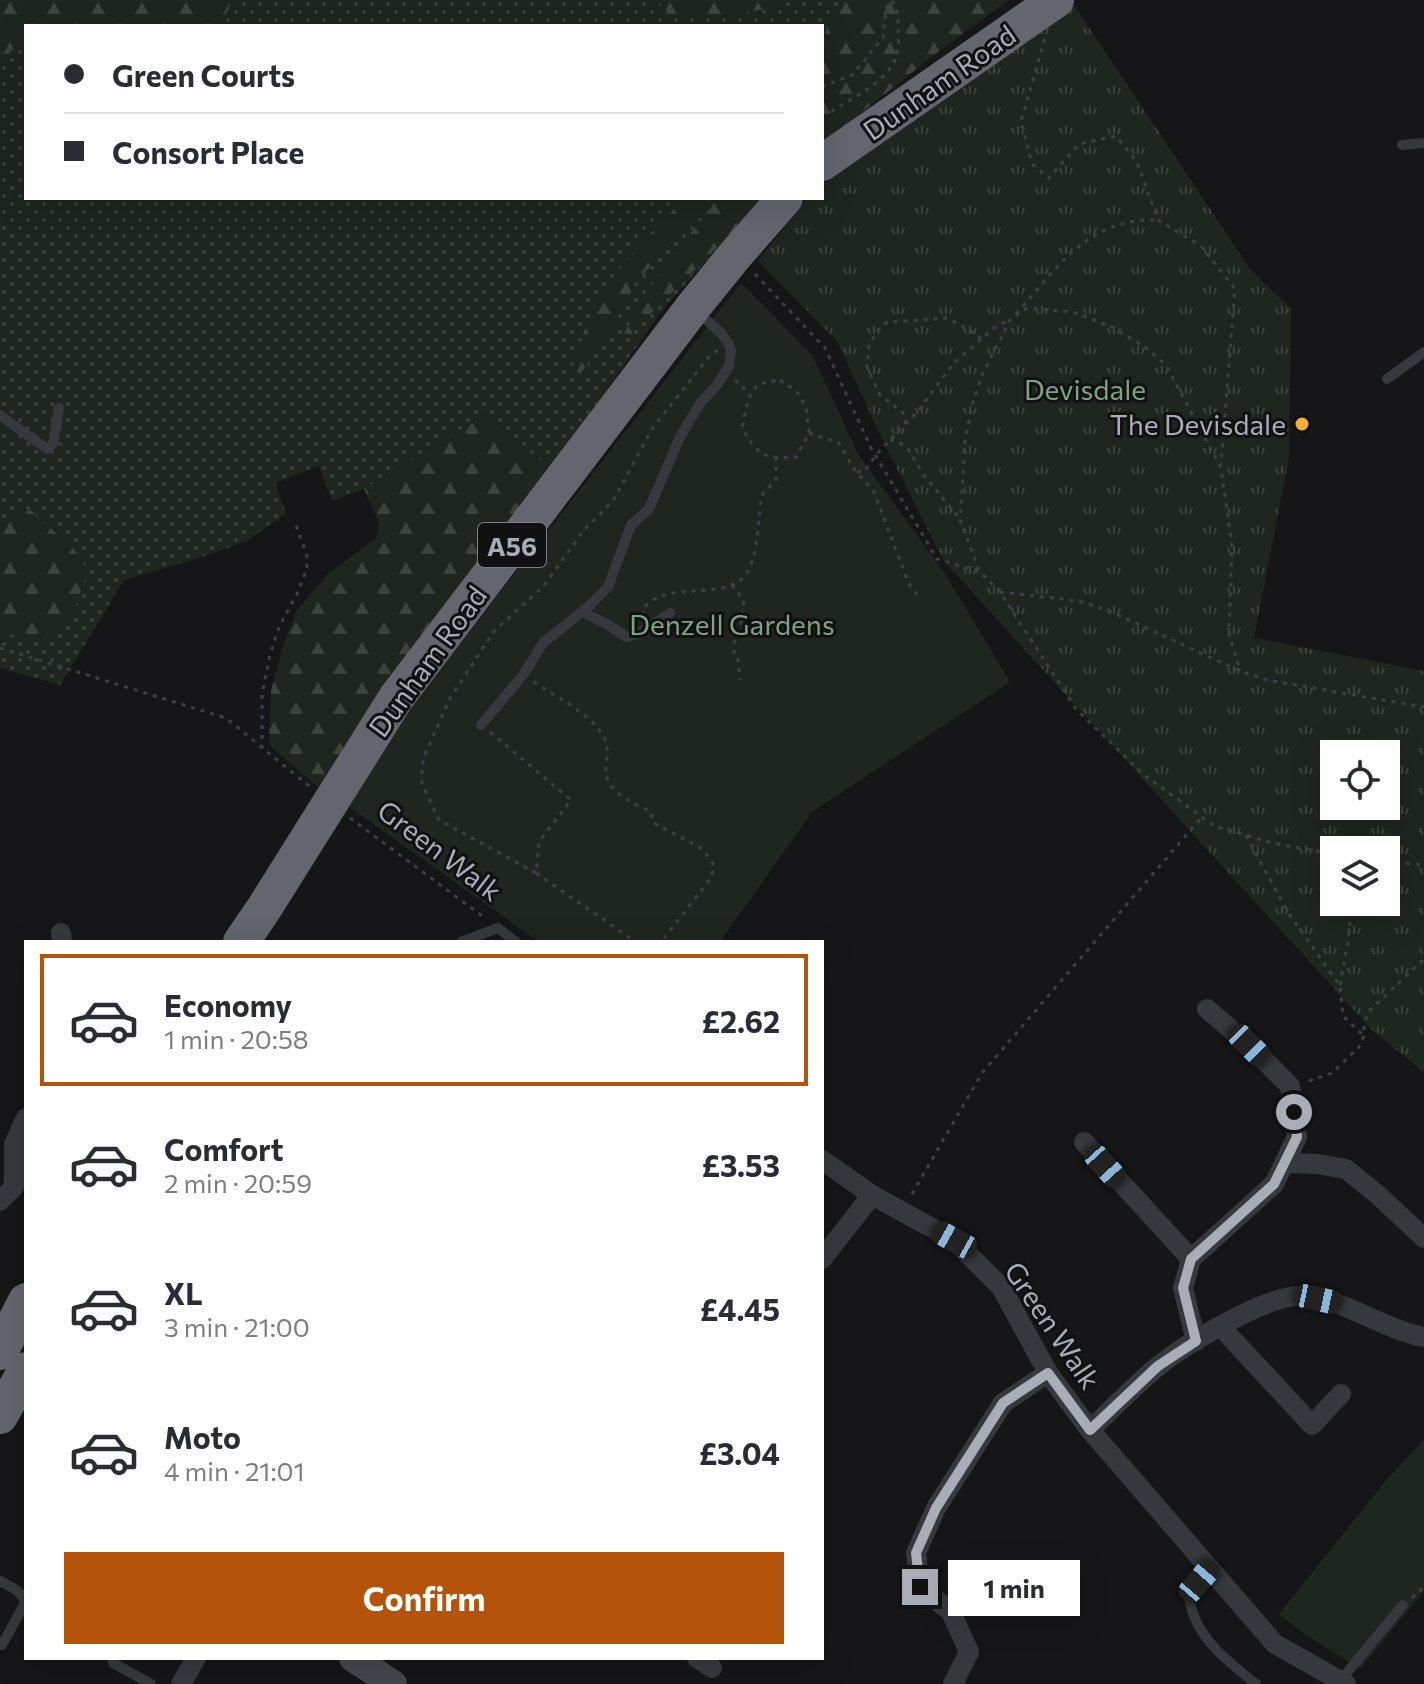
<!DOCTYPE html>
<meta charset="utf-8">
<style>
:root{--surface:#fff;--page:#f7f7f7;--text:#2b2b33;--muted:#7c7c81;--line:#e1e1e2;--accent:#b45309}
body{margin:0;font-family:Commissioner,sans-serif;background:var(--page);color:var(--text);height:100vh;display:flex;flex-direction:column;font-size:30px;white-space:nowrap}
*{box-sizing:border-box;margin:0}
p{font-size:26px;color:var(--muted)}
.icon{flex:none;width:44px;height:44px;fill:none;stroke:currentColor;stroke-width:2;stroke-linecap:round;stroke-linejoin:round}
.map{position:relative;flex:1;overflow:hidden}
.details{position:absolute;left:24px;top:940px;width:800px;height:720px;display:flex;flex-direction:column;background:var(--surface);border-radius:0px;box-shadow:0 8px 32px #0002}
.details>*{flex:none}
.hud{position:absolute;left:24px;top:24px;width:800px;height:176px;border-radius:0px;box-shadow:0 8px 32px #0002;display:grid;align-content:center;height:176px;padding:0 40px;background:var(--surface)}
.buttons{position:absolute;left:1320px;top:740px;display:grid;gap:16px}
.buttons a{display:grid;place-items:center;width:80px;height:80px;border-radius:0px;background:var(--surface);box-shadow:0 8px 32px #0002;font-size:40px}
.end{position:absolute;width:36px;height:36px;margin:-18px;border:10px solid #a8adb8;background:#111;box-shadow:0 0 0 4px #111}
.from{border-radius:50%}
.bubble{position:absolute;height:56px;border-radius:0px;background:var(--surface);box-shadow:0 8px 32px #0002;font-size:26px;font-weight:700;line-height:56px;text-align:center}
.car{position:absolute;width:24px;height:48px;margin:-24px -12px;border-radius:10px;box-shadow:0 0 6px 2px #0007;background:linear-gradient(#222 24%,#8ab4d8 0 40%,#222 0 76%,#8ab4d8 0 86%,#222 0)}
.hud b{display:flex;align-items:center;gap:28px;height:76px;font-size:30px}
.hud b+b{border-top:2px solid var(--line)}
.hud i{width:20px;height:20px;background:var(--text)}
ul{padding:14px 0 0;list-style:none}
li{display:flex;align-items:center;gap:24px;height:132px;margin:0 16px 12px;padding:0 24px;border:4px solid transparent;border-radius:0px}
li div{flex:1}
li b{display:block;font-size:30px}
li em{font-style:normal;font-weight:700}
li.active{border-color:var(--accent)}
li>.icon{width:72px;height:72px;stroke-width:1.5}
.action{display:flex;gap:16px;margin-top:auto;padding:16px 40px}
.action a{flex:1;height:92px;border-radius:0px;background:var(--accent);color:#fff;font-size:32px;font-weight:700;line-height:92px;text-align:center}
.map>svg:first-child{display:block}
.grass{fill:url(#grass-dots)}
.forest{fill:url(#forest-firs)}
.park{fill:url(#park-tufts);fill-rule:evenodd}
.garden{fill:#1e261f}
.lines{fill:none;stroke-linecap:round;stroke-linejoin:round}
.path{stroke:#3d3f44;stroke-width:3;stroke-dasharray:4 6;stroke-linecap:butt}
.lane{stroke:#37383d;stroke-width:10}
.street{stroke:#37383d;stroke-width:20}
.secondary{stroke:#45474d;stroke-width:28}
.highway{stroke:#63666e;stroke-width:36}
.route{stroke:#a8adb8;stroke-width:10}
.poi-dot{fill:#f2b134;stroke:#111113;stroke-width:3}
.labels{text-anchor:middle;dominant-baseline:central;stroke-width:6;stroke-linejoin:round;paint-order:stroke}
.shield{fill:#111113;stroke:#7b7e86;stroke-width:2}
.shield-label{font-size:26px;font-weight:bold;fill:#a8adb8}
.street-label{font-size:28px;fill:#a8adb8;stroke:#111113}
.park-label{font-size:28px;fill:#7fa381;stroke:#111113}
.poi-label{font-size:28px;fill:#a8adb8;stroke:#111113;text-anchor:end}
</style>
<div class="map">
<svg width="1424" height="1684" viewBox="0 0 1424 1684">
<defs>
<pattern id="grass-dots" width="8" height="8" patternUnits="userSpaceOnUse" patternTransform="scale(2)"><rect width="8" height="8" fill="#1e261f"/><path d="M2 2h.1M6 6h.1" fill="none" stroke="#3c433d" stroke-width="1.8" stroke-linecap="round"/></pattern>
<pattern id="forest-firs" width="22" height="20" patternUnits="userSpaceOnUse" patternTransform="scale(2)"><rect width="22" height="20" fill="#1e261f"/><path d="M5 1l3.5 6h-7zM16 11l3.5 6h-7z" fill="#3c433d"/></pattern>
<pattern id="park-tufts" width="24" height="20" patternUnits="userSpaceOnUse" patternTransform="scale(2)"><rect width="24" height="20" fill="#1e261f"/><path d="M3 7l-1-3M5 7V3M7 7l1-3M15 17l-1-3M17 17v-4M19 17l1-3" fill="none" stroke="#3c433d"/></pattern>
</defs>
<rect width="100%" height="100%" fill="#161618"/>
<!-- grass -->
<path class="grass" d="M0,0h995l-173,136v-110h-796v172h737l-99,110 -113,161 -65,-55 -122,75 -32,12 -13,-35 -44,17 11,31 -40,27 -38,14 -84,25 -64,105 -60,-17z"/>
<!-- forest -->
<path class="forest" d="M0,0h231l-8,26h-197v9l-26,28z
M656,0h138c-42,15 -75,17 -120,18z
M841,0h168l-71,52 -116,92v-104z
M684,198h25l-74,86 -24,46 -30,43 -9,-3c9,-37 24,-72 48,-102 19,-25 43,-46 64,-70z
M718,198h48l-148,149 24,-50z
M486,414l65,55 -198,264 -35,54 -49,-42 2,-54 14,-52 12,-29 31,-36 48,-36 3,-16 -15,-33z
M30,510l43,38 15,22 -18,53 -31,17 -39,-7v-113z"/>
<!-- park -->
<path class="park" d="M1072,2l179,268 40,38 -2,150 -35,180 170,33v401l-53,-43 -428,-469 -60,-119 -46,-100 -79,-80 49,-63h15v-20zM1334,754h52v52h-52zM1334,850h52v52h-52z"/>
<!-- garden -->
<path class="garden" d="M741,283l72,73 45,98 88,121 64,107 -198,130 -92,130h-181l-191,-136 61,-97z
M1424,1440v151l-64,78 -57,-36 -24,-19 107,-134z"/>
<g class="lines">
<!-- path -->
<path class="path" d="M1045,39l-24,82 11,43 17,14 30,-34 37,-8 21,26 21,58 43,26 34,43 -14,176
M822,87l30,-12 31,-37 3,-28 4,-10
M822,111l6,2 4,-2c22,-14 51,-27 63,-51 4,-8 4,-22 3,-31 0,-11 1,-20 -7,-29
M755,274l70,74 46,100 66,111 43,13 20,20 76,117 67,65 71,52 58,17 62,11
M1016,314c40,-45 72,-96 140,-94
M735,380l15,14
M780,380l17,12 9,15 3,26 -13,24c-33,2 -37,-1 -54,-29 4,-19 4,-29 16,-44z
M905,424l1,-6 -4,-6 -22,-17 -13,-28 2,-21 8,-15 10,-9 60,-4 24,13 10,8
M809,433l30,10 15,26 20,23 35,92 11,14
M890,440l9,2 9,7 15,25 37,45
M857,472l8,-1 10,-15 42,-44 36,-48 41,-36 17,-9
M979,570l-19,-50 5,-79 7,-36 10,-30 28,-55 17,-12 46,4 39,15 33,20 21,18 55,103 11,78 -3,88 11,37
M732,585l12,16 -3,23 -7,19v11l4,6 2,20
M1000,592l62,7 20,3 25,8 133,61 27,9 157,27
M644,615l-2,-4c17,-30 71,-12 97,-30 17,-11 18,-44 20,-63 1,-7 1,-18 4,-24 3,-5 9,-9 13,-14v-22
M0,648l226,70 83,68
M534,682c21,14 56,32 69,53 6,10 4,20 3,31 -2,26 25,36 44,45l4,12 45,24 6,5 9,13 -3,13 -50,64
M490,732l81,68 -32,42 -3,31 100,69
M262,749v-54l8,-40 9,-28 19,-35 9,-24v-12l-11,-31
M350,818l135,100
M1246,835l41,76 53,75 3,30 21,20
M1386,862l38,3
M536,873l-97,-53 -17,-36v-17l4,-15 23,-52 45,-69 49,-44 41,-57 29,-29 39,-72 56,-71 10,-8
M1340,985l8,-45 4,-38
M1309,1081l23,-8 27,-26 5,-11v-13l6,-13 54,-51
M912,1194l70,-121 219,-255
M1412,1598l12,-11"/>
<!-- lane -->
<path class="lane" d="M1402,145l22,-2
M1387,379l37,-27
M0,415l47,34 6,-5 6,-36
M582,612l25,12 19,13 12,-3 32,-21
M481,725l42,-50 20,-32 45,-36 20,-20 23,-62 18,-16 31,-72 21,-35 16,-17 12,-19 2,-16 -3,-7 -7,-10 -24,-22
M461,942l37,-14 18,14
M1210,1569l-21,24c2,41 37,67 67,91
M0,1581c11,6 21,9 25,22l-23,42
M112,1658l1,5 38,21
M1340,1681l63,-76"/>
<!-- street -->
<path class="street" d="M61,933l1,9
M1084,1142l107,117
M822,1160l50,35 82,45 47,47 47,86 42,57 185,214 71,40
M1284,1163l33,1 29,5 32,26 46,43
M0,1201l14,-14v-43l12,-26
M822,1259l50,-64
M1220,1326l92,99 29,-31
M1196,1341l-13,-53 8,-29 83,-75 23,-47 -7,-51 -41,-41 -42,-36
M1090,1430c22,-21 44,-44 67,-63 27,-22 112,-74 146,-71 44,4 79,33 121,41
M697,1658l15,10
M181,1684l15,-26
M953,1684l16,-32 -18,-40 -31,-25 -4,-34 20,-45 67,-105 45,-30"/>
<!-- secondary -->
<path class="secondary" d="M353,1658l40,26"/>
<!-- highway -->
<path class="highway" d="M822,163l234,-163
M241,942l22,-32 133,-212 297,-391 43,-53 49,-56
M0,1352l26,-51
M0,1416l26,-46"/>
</g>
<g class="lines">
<!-- route -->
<path class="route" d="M920,1587l-4,-34 20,-45 67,-105 45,-30 42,57 68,-64 38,-25 -13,-53 8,-29 83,-75 23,-47 -3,-25"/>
</g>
<!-- markers -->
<circle class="poi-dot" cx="1302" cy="424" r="8"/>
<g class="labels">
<!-- shield labels -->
<rect class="shield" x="478" y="523" width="68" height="44" rx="6"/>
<g class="shield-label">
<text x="512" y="545">A56</text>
</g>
<!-- street labels -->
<g class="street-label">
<text transform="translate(939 82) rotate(-35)">Dunham Road</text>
<text transform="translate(427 661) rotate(-54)">Dunham Road</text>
<text transform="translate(440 850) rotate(37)">Green Walk</text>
<text transform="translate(1053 1325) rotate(56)">Green Walk</text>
</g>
<!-- park labels -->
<g class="park-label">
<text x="1085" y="389">Devisdale</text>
<text x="732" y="624">Denzell Gardens</text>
</g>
<!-- poi labels -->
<g class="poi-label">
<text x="1286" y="424">The Devisdale</text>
</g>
</g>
</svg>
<div class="buttons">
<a><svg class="icon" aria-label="locate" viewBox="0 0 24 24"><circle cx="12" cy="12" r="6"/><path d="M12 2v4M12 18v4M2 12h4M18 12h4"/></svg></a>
<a><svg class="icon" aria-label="layers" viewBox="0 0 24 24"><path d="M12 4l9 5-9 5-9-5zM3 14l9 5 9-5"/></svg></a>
</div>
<i class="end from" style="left:1294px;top:1112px"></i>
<i class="end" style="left:920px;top:1587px"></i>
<div class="bubble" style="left:948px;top:1560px;width:132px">1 min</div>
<i class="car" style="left:1249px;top:1045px;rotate:135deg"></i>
<i class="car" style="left:1105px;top:1166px;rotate:138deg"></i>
<i class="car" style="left:954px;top:1240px;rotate:299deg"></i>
<i class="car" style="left:1318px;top:1299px;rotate:102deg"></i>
<i class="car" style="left:1199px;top:1581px;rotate:41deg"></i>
<div class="hud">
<b><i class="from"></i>Green Courts</b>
<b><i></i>Consort Place</b>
</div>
<section class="details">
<ul>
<li class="active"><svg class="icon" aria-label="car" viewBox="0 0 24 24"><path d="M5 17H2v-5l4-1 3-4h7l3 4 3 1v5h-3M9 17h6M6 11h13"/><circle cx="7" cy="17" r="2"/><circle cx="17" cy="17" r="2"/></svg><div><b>Economy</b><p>1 min · 20:58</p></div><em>£2.62</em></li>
<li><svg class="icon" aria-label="car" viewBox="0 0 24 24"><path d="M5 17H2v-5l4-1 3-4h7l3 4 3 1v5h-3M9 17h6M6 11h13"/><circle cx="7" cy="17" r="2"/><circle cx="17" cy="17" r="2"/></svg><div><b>Comfort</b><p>2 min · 20:59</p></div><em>£3.53</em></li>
<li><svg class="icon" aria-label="car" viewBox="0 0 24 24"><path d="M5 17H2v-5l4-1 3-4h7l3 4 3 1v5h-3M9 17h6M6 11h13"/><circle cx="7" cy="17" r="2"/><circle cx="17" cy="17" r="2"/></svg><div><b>XL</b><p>3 min · 21:00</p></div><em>£4.45</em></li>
<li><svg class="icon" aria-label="car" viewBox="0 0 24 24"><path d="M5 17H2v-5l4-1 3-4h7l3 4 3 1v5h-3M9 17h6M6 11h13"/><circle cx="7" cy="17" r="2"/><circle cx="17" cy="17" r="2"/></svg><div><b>Moto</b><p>4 min · 21:01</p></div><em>£3.04</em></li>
</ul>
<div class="action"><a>Confirm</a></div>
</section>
</div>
